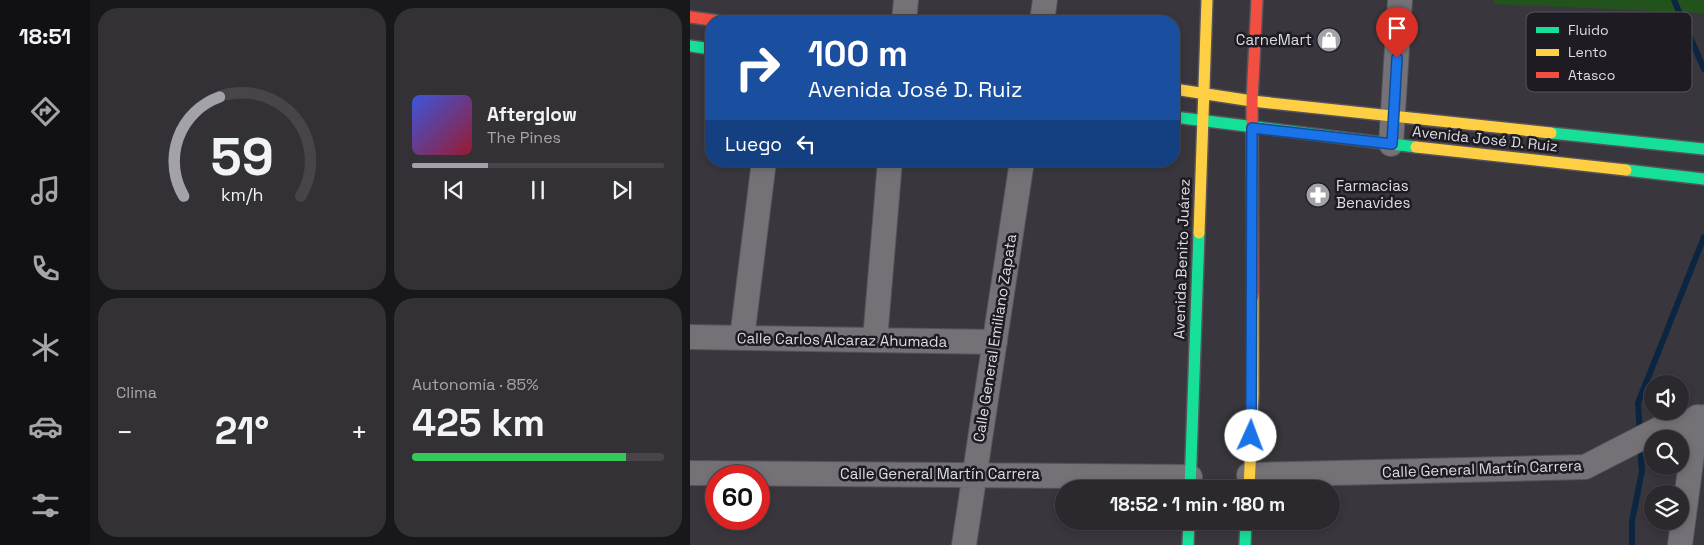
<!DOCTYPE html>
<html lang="es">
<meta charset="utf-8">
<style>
:root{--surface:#2b292e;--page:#333136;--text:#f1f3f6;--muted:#a6a6aa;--line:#47454a;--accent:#a4a2a9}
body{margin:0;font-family:"Space Grotesk",sans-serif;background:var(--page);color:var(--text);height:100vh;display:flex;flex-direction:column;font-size:19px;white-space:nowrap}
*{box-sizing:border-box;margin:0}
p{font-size:16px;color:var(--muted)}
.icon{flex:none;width:28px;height:28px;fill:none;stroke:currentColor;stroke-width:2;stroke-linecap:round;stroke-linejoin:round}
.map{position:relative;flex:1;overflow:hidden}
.details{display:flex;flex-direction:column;gap:8px;padding:8px;background:#181719;width:600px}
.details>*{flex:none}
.hud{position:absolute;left:15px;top:15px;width:475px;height:152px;border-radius:20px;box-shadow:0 2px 8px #0003,0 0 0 1px var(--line);background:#1a4fa0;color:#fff;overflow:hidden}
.tools{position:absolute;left:954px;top:375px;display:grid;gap:10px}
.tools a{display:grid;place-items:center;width:45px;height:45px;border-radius:50%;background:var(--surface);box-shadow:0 2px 8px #0003,0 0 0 1px var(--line);font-size:25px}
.speed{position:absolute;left:15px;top:465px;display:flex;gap:10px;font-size:25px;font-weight:700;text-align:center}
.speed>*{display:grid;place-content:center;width:65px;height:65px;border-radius:50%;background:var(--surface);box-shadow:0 2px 8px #0003,0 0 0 1px var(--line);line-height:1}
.speed .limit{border:8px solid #d22;background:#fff;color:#111}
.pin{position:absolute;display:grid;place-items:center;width:42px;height:42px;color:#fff;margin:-51px -21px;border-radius:50% 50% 50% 0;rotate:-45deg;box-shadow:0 0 5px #0007}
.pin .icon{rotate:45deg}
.me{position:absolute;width:55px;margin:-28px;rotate:2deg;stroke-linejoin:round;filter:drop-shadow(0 0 4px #0008)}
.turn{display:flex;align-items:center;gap:18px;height:105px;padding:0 20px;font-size:22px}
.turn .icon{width:65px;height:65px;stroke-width:2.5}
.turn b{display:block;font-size:35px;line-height:42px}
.then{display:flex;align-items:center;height:48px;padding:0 20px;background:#0003;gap:10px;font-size:19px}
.big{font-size:38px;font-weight:700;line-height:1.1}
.details .tile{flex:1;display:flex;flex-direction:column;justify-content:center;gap:8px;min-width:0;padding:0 18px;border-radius:20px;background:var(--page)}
.details .dial{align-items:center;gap:0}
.dial svg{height:130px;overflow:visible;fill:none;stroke:var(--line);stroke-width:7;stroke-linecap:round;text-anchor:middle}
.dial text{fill:var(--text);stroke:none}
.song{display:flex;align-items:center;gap:15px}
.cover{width:60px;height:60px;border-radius:8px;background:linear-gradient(135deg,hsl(230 70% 55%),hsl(350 70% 35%))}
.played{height:5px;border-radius:2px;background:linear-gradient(90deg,var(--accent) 30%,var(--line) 30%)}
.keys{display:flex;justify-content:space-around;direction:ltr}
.heat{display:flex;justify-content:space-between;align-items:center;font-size:28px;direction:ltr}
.charge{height:8px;border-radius:4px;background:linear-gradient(90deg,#34c759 85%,var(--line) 0)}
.details .tiles{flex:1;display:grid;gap:8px;grid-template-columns:repeat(2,1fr)}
.trip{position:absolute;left:365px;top:480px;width:285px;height:50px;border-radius:25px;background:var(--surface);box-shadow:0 2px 8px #0003,0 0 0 1px var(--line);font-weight:700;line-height:50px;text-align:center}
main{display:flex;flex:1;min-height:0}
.tabs{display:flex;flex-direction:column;width:90px;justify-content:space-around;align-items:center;background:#111012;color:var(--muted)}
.tabs .icon{width:35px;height:35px}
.tabs .current{color:var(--accent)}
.tabs b{font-size:22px;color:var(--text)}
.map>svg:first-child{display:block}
.green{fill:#23531d}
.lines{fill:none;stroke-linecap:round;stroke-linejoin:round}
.stream{stroke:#0c2642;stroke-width:6}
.street-casing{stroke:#565459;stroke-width:26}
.fast-casing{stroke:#565459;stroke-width:14}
.slow-casing{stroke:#565459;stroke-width:14}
.jam-casing{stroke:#565459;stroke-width:14}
.street{stroke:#747277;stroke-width:24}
.fast{stroke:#16e098;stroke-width:11}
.slow{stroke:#ffcf43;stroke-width:11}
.jam{stroke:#f24e42;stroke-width:11}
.route-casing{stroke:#114b97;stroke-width:12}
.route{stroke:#1a73e8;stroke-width:9}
.labels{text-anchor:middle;stroke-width:5;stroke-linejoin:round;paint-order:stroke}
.poi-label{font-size:15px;fill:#dddbe3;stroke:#1e1c22;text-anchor:end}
.street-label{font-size:15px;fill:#dddbe3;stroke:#1e1c22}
.key{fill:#1e1c22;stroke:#57555c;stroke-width:1}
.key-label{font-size:14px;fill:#dddbe3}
</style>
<main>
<nav class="tabs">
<b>18:51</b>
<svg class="icon current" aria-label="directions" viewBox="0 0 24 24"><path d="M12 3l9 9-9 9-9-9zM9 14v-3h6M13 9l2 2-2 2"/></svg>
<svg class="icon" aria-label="music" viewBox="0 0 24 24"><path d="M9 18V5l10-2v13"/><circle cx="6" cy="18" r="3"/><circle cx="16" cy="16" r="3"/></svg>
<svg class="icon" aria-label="phone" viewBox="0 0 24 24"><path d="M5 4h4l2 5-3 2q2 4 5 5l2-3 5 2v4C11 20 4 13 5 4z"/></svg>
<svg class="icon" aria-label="climate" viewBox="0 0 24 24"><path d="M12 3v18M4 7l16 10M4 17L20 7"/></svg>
<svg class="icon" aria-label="car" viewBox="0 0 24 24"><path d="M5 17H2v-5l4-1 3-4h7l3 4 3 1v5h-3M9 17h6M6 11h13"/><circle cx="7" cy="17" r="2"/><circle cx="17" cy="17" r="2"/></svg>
<svg class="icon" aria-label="filters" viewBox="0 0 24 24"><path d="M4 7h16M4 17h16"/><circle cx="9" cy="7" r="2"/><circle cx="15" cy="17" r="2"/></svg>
</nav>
<section class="details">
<div class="tiles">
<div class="tile dial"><svg viewBox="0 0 100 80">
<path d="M14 69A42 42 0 1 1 86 69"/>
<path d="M14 69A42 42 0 0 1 36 8" stroke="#a4a2a9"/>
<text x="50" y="56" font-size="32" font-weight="700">59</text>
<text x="50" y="72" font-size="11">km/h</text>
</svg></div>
<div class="tile">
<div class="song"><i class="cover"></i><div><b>Afterglow</b><p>The Pines</p></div></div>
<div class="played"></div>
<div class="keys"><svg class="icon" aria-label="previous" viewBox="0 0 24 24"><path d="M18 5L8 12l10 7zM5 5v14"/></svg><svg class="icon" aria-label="pause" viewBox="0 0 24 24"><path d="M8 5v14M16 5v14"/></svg><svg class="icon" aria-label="next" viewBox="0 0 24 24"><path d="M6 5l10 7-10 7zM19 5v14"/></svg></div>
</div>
<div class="tile"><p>Clima</p>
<div class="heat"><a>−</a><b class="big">21°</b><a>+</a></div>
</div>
<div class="tile"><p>Autonomía · 85%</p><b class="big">425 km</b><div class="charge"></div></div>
</div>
</section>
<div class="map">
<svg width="1014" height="545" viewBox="0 0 1014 545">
<rect width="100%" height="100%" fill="#39373d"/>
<path class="green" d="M804 0H1014V13L803 4Z"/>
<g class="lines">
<path class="stream" d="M984 0 1014 69
M950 433 948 403 1014 237
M942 545V521L952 471 950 445"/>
<defs>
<path id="street" d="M214 21 216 0
M352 21 355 0
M701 144 710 0
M0 337 305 342
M52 338 74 161
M185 340 200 161
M0 473 500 477
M559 475 895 467 969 429 1014 417
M274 545 332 161
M990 545 1007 417"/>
<path id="fast" d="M0 46 21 49
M484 117 726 147
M861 133 1014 149
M936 170 1014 179
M500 489 509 233
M498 545 499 521
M555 545 556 521"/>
<path id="slow" d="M484 89 562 101 861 133
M726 147 936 170
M509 233 517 0
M559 489 563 396V296"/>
<path id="jam" d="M0 17 29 21
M563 296 562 101 567 0"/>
</defs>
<use href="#street" class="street-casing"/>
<use href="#fast" class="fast-casing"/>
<use href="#slow" class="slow-casing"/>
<use href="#jam" class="jam-casing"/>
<use href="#street" class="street"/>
<use href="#fast" class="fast"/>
<use href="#slow" class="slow"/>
<use href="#jam" class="jam"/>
</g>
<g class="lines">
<defs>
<path id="route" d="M561 436 562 128 702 144 707 58"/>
</defs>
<use href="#route" class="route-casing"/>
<use href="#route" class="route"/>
</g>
<defs>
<symbol id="shop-disc" viewBox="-11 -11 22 22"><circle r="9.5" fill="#a4a2a9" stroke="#1e1c22"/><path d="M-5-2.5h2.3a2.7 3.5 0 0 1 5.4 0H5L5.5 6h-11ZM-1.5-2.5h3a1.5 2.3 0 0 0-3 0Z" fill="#fff"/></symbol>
<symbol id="pharmacy-disc" viewBox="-11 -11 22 22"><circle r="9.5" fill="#a4a2a9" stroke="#1e1c22"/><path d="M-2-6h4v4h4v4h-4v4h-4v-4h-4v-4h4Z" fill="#fff"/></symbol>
</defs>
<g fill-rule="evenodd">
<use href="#shop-disc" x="625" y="26" width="28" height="28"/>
<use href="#pharmacy-disc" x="614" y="181" width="28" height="28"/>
</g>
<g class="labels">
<g class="poi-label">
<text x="622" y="45">CarneMart</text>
<text x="646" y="191" text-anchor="start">Farmacias<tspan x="646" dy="17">Benavides</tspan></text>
</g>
<g class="street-label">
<text transform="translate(795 139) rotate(6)" y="5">Avenida José D. Ruiz</text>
<text transform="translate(492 259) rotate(-88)" y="5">Avenida Benito Juárez</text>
<text transform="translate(305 338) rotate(-81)" y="5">Calle General Emiliano Zapata</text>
<text transform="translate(152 340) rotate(1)" y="5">Calle Carlos Alcaraz Ahumada</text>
<text transform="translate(792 469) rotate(-2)" y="5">Calle General Martín Carrera</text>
<text x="250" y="479">Calle General Martín Carrera</text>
</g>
</g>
<rect x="836" y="12" width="166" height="80" rx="8" class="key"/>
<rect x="846" y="27" width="23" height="6" fill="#16e098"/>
<rect x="846" y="49" width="23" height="7" fill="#ffcf43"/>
<rect x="846" y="72" width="23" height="6" fill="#f24e42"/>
<g class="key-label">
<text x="878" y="35">Fluido</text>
<text x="878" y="57">Lento</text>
<text x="878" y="80">Atasco</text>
</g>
</svg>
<div class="tools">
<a><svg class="icon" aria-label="sound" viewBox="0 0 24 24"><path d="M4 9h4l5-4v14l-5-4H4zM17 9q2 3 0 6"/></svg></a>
<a><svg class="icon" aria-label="search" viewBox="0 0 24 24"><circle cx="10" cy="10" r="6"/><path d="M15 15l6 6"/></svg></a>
<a><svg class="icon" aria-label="layers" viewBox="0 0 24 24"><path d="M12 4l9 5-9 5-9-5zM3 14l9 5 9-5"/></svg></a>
</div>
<div class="speed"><div class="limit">60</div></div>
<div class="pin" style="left:707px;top:58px;background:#d93025"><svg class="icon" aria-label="arrive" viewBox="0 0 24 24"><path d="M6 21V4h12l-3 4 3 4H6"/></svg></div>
<svg class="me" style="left:561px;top:436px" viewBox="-20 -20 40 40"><circle r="19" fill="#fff"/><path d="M0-13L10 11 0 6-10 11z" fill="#1a73e8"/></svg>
<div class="trip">18:52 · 1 min · 180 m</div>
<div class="hud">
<div class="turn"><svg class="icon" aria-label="right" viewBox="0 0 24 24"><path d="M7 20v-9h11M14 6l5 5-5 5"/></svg><div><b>100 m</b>Avenida José D. Ruiz</div></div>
<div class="then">Luego<svg class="icon" aria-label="left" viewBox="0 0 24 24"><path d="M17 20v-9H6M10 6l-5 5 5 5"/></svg></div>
</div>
</div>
</main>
